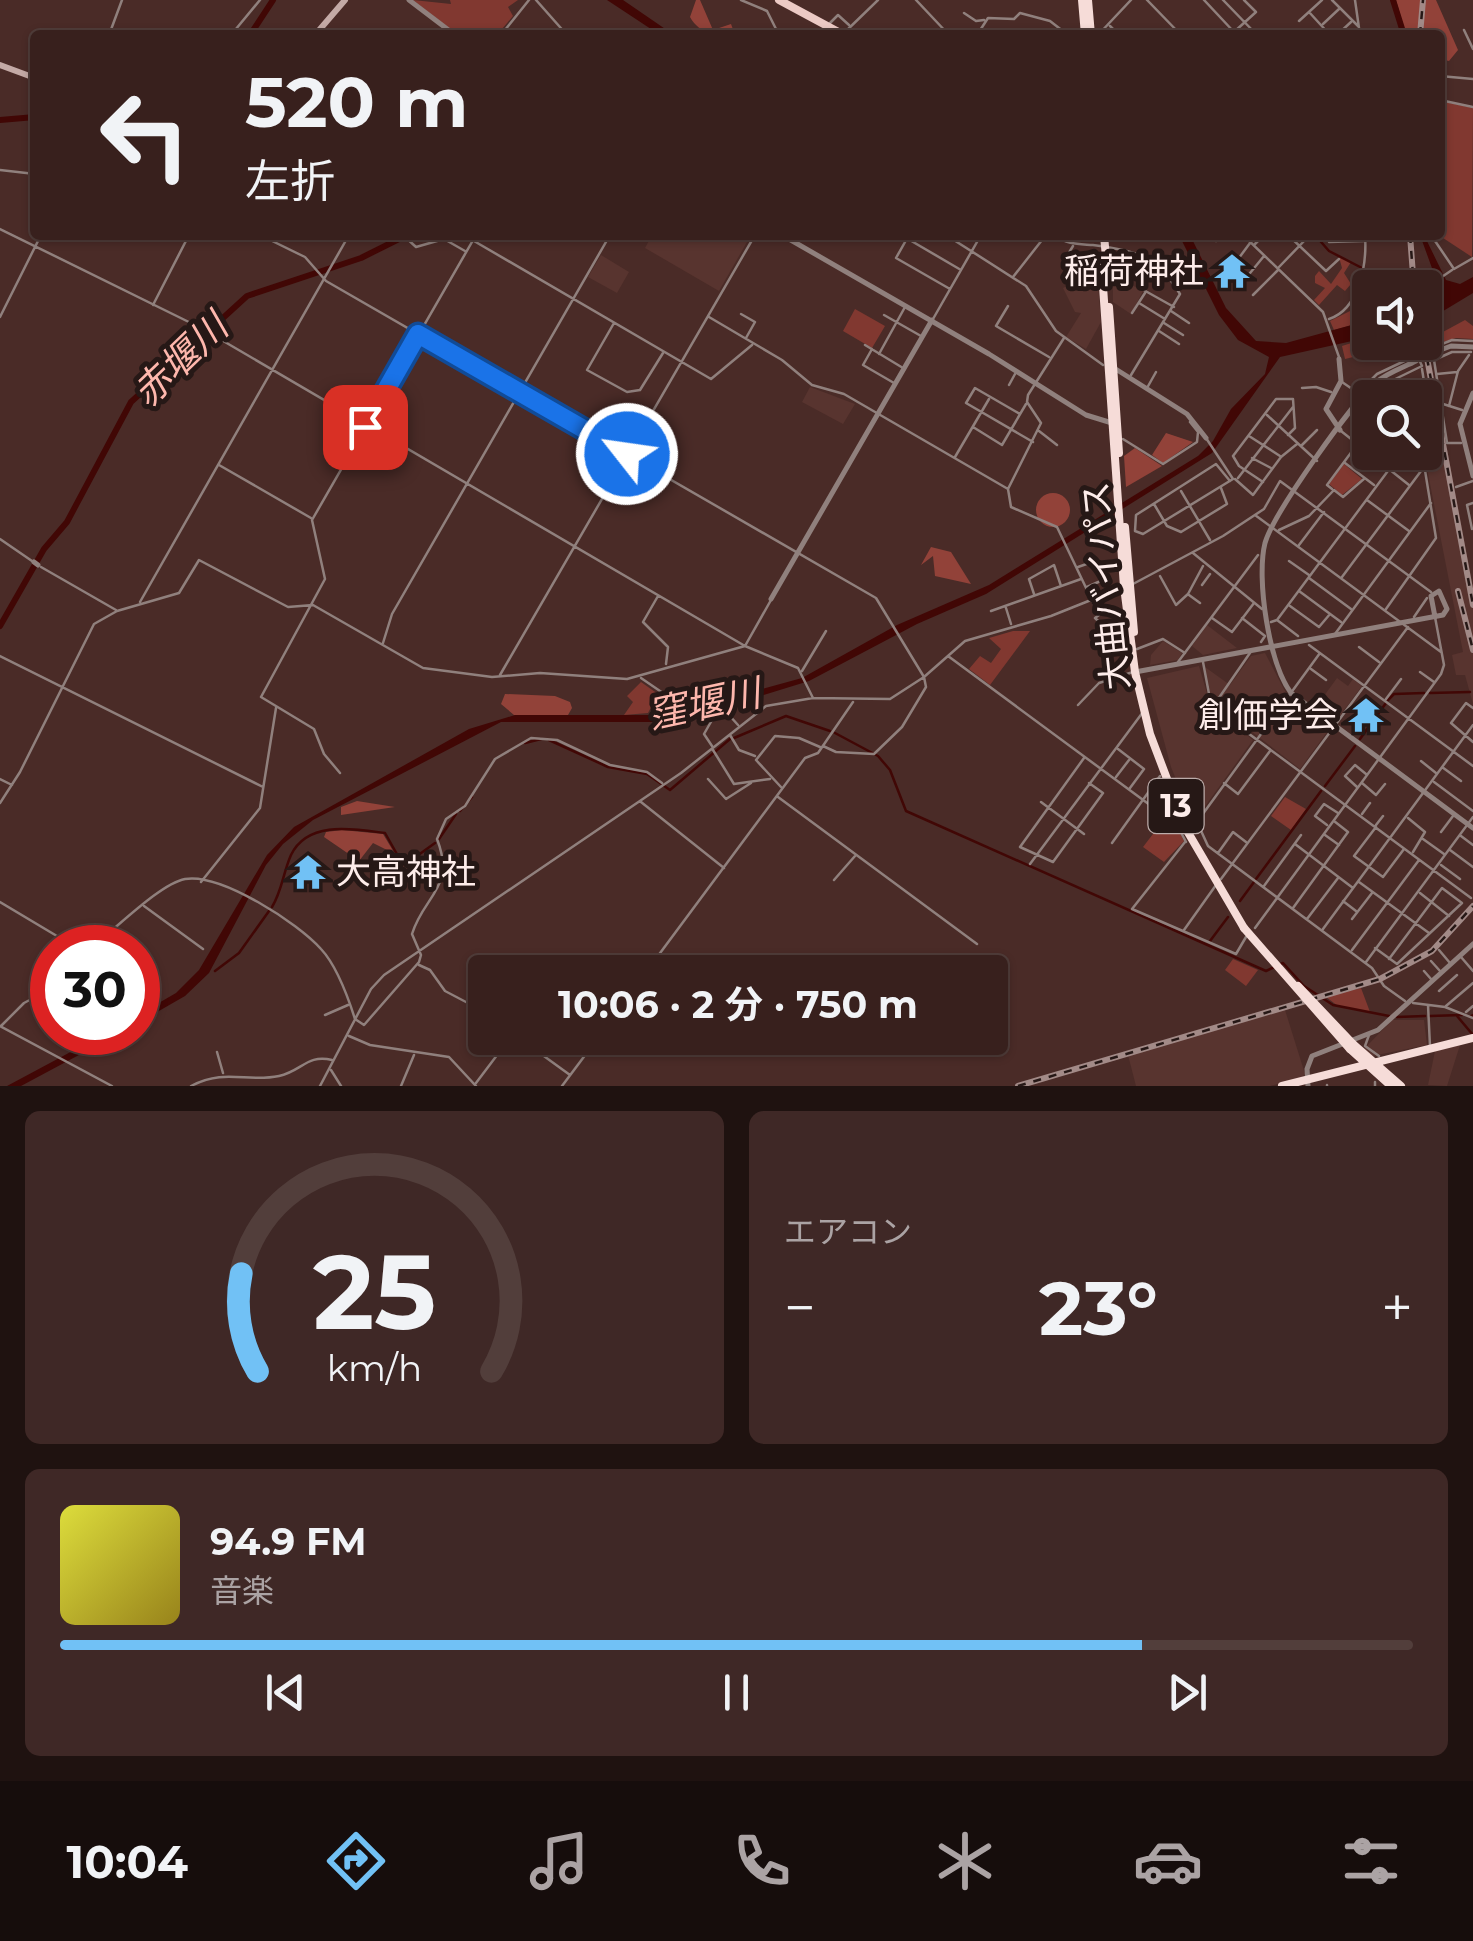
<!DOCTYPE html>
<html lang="ja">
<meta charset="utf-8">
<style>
:root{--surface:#38201d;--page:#3f2826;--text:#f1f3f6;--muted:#aba3a4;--line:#523e3b;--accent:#71c1f5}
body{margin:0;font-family:Montserrat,"Noto Sans JP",sans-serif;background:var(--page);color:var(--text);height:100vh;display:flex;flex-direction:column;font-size:38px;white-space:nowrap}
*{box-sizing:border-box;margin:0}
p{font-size:32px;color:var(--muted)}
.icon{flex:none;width:55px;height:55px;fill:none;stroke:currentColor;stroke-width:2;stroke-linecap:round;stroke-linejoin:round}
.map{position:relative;height:1086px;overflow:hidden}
.panel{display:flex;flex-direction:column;gap:25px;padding:25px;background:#1f1210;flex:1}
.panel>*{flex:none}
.top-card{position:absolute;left:30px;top:30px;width:1415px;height:210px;border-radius:10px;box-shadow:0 2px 8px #0004,0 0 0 2px var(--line);background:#38201d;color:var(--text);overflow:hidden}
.buttons{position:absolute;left:1352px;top:270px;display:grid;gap:20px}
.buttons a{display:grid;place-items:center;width:90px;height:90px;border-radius:10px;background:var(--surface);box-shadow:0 2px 8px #0004,0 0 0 2px var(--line);font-size:50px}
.speed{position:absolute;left:30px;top:925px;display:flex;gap:20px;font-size:50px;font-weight:700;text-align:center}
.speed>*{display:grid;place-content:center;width:130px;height:130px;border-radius:50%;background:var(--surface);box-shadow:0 2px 8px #0004,0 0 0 2px var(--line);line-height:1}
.speed .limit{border:15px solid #d22;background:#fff;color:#111}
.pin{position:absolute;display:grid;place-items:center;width:85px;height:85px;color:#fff;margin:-42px;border-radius:20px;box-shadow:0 5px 15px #0006}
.me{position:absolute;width:110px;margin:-55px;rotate:300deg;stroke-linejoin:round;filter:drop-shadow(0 0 8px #0008)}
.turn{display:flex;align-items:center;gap:35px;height:210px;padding:0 50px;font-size:45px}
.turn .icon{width:130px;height:130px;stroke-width:2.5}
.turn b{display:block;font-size:70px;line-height:85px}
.big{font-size:75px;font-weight:700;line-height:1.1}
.panel .tile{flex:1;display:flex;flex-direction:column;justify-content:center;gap:15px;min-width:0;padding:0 35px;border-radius:15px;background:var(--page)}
.panel .dial{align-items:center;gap:0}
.dial svg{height:260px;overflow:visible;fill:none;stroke:var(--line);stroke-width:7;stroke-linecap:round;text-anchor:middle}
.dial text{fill:var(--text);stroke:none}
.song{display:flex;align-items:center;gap:30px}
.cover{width:120px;height:120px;border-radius:15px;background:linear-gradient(135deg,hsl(60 70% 55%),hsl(50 70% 35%))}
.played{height:10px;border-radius:5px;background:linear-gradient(90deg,var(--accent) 80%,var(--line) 80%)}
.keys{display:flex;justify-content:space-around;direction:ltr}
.heat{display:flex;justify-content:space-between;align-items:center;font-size:55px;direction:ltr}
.panel .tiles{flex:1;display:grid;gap:25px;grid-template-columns:1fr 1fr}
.tile:last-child{grid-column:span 2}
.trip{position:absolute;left:468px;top:955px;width:540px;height:100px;border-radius:10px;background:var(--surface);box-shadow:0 2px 8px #0004,0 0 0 2px var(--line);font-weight:700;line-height:100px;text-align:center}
.menu{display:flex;height:160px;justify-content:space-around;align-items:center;background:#160d0c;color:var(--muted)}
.menu .icon{width:70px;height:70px}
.menu .active{color:var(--accent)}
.menu b{font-size:45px;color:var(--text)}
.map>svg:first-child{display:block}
.built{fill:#58342f}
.green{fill:#813830}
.forest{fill:#924239}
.water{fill:#410705}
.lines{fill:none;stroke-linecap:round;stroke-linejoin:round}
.stream{stroke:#410705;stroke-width:2.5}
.river{stroke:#410705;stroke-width:6}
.tertiary-tunnel{stroke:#654844;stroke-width:5;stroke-dasharray:5 2.5;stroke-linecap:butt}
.minor{stroke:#90807d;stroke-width:2.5}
.tertiary{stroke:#90807d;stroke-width:5}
.secondary{stroke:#c4aaa6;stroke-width:6}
.primary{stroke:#eccac5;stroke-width:8}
.trunk{stroke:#f6dcd8;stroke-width:8}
.rail-casing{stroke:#a28a87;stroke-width:6}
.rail{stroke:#261816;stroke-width:2.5;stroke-dasharray:8;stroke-linecap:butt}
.trunk-bridge{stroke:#f6dcd8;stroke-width:8}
.route-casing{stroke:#114b97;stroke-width:25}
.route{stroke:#1a73e8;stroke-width:18}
.labels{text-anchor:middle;stroke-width:10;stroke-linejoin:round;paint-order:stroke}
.shield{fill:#261816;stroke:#bcacaa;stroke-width:2.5}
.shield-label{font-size:32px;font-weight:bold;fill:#fdecea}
.poi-label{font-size:35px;fill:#fdecea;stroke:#261816;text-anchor:end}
.street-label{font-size:35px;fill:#fdecea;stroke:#261816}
.water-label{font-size:38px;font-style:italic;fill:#feb7ad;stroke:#261816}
</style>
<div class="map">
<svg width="1473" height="1086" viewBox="0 0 1473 1086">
<rect width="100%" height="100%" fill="#4a2b27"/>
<path class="built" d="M652 235H751L719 291 645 248Z
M601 255 629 272 617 293 588 277Z
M1097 271 1101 322 1086 349 1066 337 1081 313 1075 312 1063 288Z
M1113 275 1143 291 1131 314 1113 302Z
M810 387 855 404 843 424 802 402Z
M1436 390 1473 587V704L1465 675H1456L1452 655 1463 652 1424 453 1425 431 1434 429 1428 391Z
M1207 625 1237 648 1203 655 1192 646Z
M1163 641 1182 653 1178 660 1150 665 1151 655Z
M1265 653 1287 695 1330 728 1300 769 1212 701 1205 667 1230 685 1251 656Z
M1199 666 1211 707 1253 740 1198 816 1188 809 1171 767 1147 678Z
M1337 678 1348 686 1353 679 1362 686 1336 721 1316 707Z
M1285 1010 1305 1074 1301 1078 1270 1086H1136L1128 1055Z
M1392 1020H1424L1427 1045 1372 1056 1364 1049Z
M1460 1045 1447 1086 1428 1085 1435 1051Z"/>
<path class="green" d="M413 0 451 4 450 0H518L508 7 513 16 497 35H458Z
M1440 101 1473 108 1472 257 1440 236 1446 140 1440 139Z
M1339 257 1351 262 1344 273 1351 284 1345 291 1337 285 1319 305 1314 300 1325 288 1315 283V276L1319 271 1331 284 1342 268Z
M1370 301V320L1334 330 1330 321Z
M855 309 885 326 872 348 843 331Z
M1465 320 1473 326V339L1456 338 1430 346V339Z
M1370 337V342L1411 343 1345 359 1342 346Z
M1344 464 1362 479 1342 495 1329 484Z
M1013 631H1030L990 685 969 669 980 656 991 663 1001 649 989 638Z
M641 682 658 694 648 713 624 715 633 702 627 696Z
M1285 797 1306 809 1291 830 1271 816Z
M1166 817 1176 825 1184 841 1164 862 1143 847Z
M1233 959 1258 970 1246 986 1225 970Z
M1361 988 1370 1012 1338 1006 1326 997Z"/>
<path class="forest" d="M696 0H700L713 30 731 24 735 35C717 35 700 35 690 17Z
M1396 0H1421L1418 35H1406Z
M1424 0H1436L1458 50 1449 61 1440 59V35H1422Z
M1166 433 1193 442 1163 463 1152 455Z
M1135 448 1162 466 1126 487 1124 456Z
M1036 510a17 17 0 1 1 34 0a17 17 0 1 1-34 0Z
M931 547 951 552 971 584 935 576 933 556 921 565Z
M505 694 555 696 570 702 572 708 568 715H514L501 704Z
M357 801 395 807 341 815V807Z
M342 830 383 834 395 854 373 843 359 861 324 837 326 832Z"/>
<path class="water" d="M607 0H623L674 35H660Z
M1179 235H1190L1226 308 1256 341 1286 343 1370 320V337L1280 357 1212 453 986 594 917 624 809 681 676 722H501L313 820 283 844 266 865 209 973 185 996 138 1023V1015L176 993 199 970 267 855 294 827 469 729 515 715H666L802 678 897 625 989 585 1198 456 1213 441 1231 409 1265 374 1269 357 1238 340 1219 315Z
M1420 235H1424L1446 280 1460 284 1473 277V293L1425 322V304L1441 293Z
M106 1033H120L21 1086H7Z"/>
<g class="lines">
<path class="stream" d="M1315 235 1329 251 1362 268
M1366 273 1370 288
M1370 289V301
M1430 693 1470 692
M1388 700 1394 694 1424 693
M835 733 878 756 890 770 906 811 1266 971 1283 963 1304 986 1333 1005 1389 1016
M734 738 786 716 830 731
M1360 739 1386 703
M549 740 608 767 647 774 670 790 730 739
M525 743 541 739
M1325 786 1355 746
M460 811 472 797
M439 839 456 814
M1256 879 1321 791
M1240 901 1254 882
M272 907C282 891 283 873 291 855 308 820 354 829 385 833L398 856 410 861 435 843
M1210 941 1228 917
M215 971 239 953 269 911
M1430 1016 1462 1015
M1457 1016 1473 1035
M1471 1016 1473 1015
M1397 1017 1425 1016"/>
<path class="river" d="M1393 0 1404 35
M250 35 273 0
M0 120 35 117
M0 626 44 549 67 522 131 402 247 296 361 258 407 235"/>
<path class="tertiary-tunnel" d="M1416 361 1435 352"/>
<path class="minor" d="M536 0 567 35
M741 0 767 11 779 35
M916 0 949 35
M1147 0 1181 35
M1204 0 1234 32 1256 12 1244 0
M1223 0 1257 35
M1332 0 1358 26
M1355 0 1360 35
M1309 12 1330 35
M964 13 976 21 984 20
M1299 21 1322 0
M830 23 838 15 849 25
M1323 24 1339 9
M1110 26 1119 35
M1464 30 1473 49
M844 33 878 0
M109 35 122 0
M231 35 260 0
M501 35 529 0
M977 35 988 18 1014 19 1020 13 1050 21 1068 35
M1098 35 1131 0
M1210 35 1213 31
M1337 35 1351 22
M1440 76 1473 79
M1440 100 1473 107
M0 170 35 174
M0 229 201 328 745 646 798 668 813 698
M260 235 305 257 326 281 876 598 924 677 926 687 902 727 874 754 836 752 823 746
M403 235 416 247 444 239 465 251
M909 235 896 258 950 289
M946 235 1026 286 1056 331 1103 365
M1055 235C1067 245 1078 244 1093 245 1136 251 1156 255 1180 294L1131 375
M1243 235 1323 312 1339 357
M1288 235 1326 271 1339 259
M1330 235 1329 242 1364 241
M1431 235 1454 269 1473 258
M908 239 961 270
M474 241 711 379 752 345
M1216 241 1221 235
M1255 244 1264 235
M1073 246 1067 256 1087 286
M1092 258V267L1100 270
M1154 264 1140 288 1174 307
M1121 265 1130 270 1139 255
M1233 266 1250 243
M1279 267 1307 238
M1013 277 1046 235
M1246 278 1264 256
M1433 283 1452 270
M1253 295 1278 270
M1139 303 1165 319
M153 305 189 235
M1008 306 996 326 1049 357
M1171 311 1189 323
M1132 313 1145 293
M741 314 755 322 746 338
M884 315 921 336
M0 317 41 235
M709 317 782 360 812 385 844 394 1008 489
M933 319 981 235
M1329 319C1360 309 1367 263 1365 235
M614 323 587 370 627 392 640 390 663 353
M1164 323 1183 335
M1159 331 1179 344
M1064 338 1028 395 1027 402 1041 423 1008 489 1011 507 1057 527 1099 615 1095 618 1129 650
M865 345 903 368
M872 349 863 365 894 383
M1471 352H1452L1434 360 1432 348 1452 340 1473 341
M879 354 905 307
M1434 360 1447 443H1461
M1422 369 1429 413 1425 414
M1437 374 1457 372
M1342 382 1358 393 1377 374 1417 355 1422 366 1383 385 1370 400
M1009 385 1015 374
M1147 388 1156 372
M1302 388 1316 387 1331 392
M1410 398 1426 390
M1440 403 1462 410
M1449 406 1458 371 1469 355
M1020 414 975 388 966 403 1033 442
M1267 415 1317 461
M973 427 1002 445 1026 404
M1039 431 1057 445
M1341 431 1409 485
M1249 436 1280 456
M1206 438 1233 479 1143 534 1135 531 1136 515 1216 464 1230 481
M1123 439 1163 464 1197 442 1198 432 1190 422
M1301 446 1317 430
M955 457 989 399
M1252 458 1271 468
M1345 463 1374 485
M219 465 311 518
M1238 478 1293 407
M1235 479 1253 495 1281 457 1297 444
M1263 482 1239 466 1233 456 1276 399H1293L1295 428 1288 435
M1456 487 1473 481
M1332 489 1327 485 1370 427
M1181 491 1210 540
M1367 500 1409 531
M1154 504 1167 526 1181 532 1227 504 1221 488
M1255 515 1441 652
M1472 529 1467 505 1473 503
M1279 530 1309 516 1334 490 1343 497 1365 478
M0 539 32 561
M1299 545 1324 512
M1193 553 1262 609
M1289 561 1309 575
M41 567 116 610
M1078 567 1098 560 1105 579 1087 587
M1160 576 1176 605 1188 594 1203 566
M1342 577 1424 467
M1309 578 1351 609
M1133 584 1223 536 1264 509 1280 481 1431 592
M1202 585 1210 574
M1299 591 1341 622
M1034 594 1029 579 1054 565 1061 586
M1189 595 1200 603
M658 596 643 622 668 647 666 664
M140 602 349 235
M1290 606 1319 627 1330 614
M1006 608 1011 624
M1386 609 1436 538 1422 452
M991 611 1081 579
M1414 617 1427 598
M1212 618 1232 632 1254 603
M1242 618 1265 636 1261 642
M1277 620 1402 452
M1271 622 1277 620 1298 636
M1335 634 1431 503
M383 643 392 614 610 235
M1309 645 1473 766
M1359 647 1379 662
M1137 649 1163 639 1185 653
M1320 653 1197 822 1208 846 1372 968 1384 986 1405 1001
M0 656 263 787
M948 656 1177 825 1186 842
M1178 662 1258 555
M1203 662 1210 699 1218 711 1471 898
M1311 669 1326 680
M802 671 826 631
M1420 672 1434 682
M500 675 755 235
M641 678 676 702
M1386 699 1401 679
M1078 705 1099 683 1133 672
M1214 705 1252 650
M1473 708 1466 703 1451 723 1473 742
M730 735 739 750 755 756
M712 746 704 734 712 720 729 715 738 725
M1118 749 1144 769 1130 788
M713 750 734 784 770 779
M1084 758 1020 847 1053 862 1103 793 1089 783
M1421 761 1436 773
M1442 767 1461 781
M340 773 324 754 314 729 261 697 325 579 312 520 476 235
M1116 777 1129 760
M0 779 12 785
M708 779 726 799 751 783
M1434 782 1473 811
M1224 783 1238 794 1270 751
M1362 783 1376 795 1385 784
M781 787 756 760 775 736 799 738 820 747
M1357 787 1345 776 1355 765 1366 774
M778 797 977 944
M641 802 724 868
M1041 802 1084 834
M0 803 20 772 94 624 117 611 179 593 199 560 288 607 313 605 423 668 492 677 540 673 627 679 745 646 771 600
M1362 814 1370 803
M1408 818 1425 832 1413 852
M1327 825 1315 816 1324 804 1338 813
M1376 825 1383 816
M1376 827 1354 856 1383 877 1404 849
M1441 832 1453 816
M1325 835 1339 845
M1461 836 1473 845
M1423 839 1444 854
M1185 842 1132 909 1236 954 1246 937
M1112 843 1160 776
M1295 844 1353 888
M1450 850 1473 867
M1218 853 1233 832 1246 842
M1030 864 1143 712
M1441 865 1460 879
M1221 879 1408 627
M834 880 855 856
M201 882 260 808 276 708
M1359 882 1429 933
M1264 886 1301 835
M1420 893 1449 916
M1343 901 1356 911
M0 902 77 948
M144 906 203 949
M1293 908 1348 832 1334 821
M1307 919 1338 878
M1352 919 1372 893
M1255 928 1441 674 1444 665 1435 617
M1323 929 1473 725
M1184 930 1216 885
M90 948C113 932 159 884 185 879 221 873 298 923 321 949 336 965 348 997 355 1019L364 1025 419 962 421 955 412 934C424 895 456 888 437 839L446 819 465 806 495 759 531 738 557 740 610 765 647 772 662 783
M1375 948 1397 964 1462 903 1442 888 1389 959
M1352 950 1419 860
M1439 950 1450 963
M1461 957 1473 971
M1431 961 1440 971
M1366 962 1473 817
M419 965 430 970 445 991 485 1012
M1424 971 1431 979
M646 972 805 758 818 753 853 702
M1439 991 1457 975
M1413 1003 1445 1007 1473 1018
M1428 1005 1430 1046
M1446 1006 1473 983
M1466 1012 1473 1006
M325 1015 348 1005
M0 1026 112 1086
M1 1026 24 1003 52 988
M1369 1035 1365 1046 1379 1056
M349 1036 370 1045 449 1057 476 1086
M519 1038 570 1075
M217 1052 223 1073
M331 1070 341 1086
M476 1083 510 1038
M191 1086C226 1068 246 1083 279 1076 302 1071 307 1054 332 1060
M320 1086 371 989 384 975 681 773 766 706 813 698 890 699 924 677 965 641 1051 616 1121 588
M401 1086 414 1055
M562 1086 598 1038
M1327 1086V1085
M1375 1086V1082"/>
<path class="tertiary" d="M409 0 455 35
M782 235 989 354 1086 415 1112 423
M1435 352 1451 346 1473 347
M1339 359 1341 381 1326 409 1340 430
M1416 361C1402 368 1387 373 1375 383 1352 403 1273 514 1265 543 1256 579 1269 663 1291 693L1473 828
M1114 368 1187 414 1206 438
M1473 393 1460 424 1473 476
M34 562 38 565
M771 599 932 320
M1135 672 1443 615 1447 609 1439 591 1431 596 1435 617
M1308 1086 1307 1069 1312 1056 1378 1030 1473 944"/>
<path class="secondary" d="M315 35 345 0
M0 65 35 78"/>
<path class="primary" d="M779 0 844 35"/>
<path class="trunk" d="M1082 0 1085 35
M1088 0 1091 35
M1101 258 1124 587 1135 672 1150 734 1186 829 1244 928
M1109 307 1119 453
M1125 527 1134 632
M1353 1044 1401 1086
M1350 1049 1391 1086
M1282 1086 1473 1038"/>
<defs>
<path id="rail" d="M1420 35 1423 0
M1410 235 1414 288
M1424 342 1473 605
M1458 591 1473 650
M1018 1086 1380 979 1432 951 1473 906"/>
</defs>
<use href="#rail" class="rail-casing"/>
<use href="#rail" class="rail"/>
<path class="trunk-bridge" d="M1104 235 1106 258
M1244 928 1350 1049
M1298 986 1353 1044"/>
</g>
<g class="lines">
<defs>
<path id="route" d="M365 427 418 334 627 454"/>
</defs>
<use href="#route" class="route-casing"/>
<use href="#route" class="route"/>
</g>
<defs>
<symbol id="temple-bare" viewBox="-9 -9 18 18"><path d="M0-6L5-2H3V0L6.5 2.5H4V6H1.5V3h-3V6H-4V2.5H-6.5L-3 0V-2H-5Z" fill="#71c1f5" stroke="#261816" stroke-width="2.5" paint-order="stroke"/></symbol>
</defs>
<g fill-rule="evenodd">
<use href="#temple-bare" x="1207" y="246" width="50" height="50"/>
<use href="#temple-bare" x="1341" y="690" width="50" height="50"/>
<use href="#temple-bare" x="283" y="847" width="50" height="50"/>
</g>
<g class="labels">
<rect class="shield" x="1148.5" y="779" width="55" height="54" rx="8"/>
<g class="shield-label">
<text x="1176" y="817">13</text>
</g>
<g class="poi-label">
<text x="1204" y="283">稲荷神社</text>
<text x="1338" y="727">創価学会</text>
<text x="336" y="884" text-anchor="start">大高神社</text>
</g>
<g class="street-label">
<text transform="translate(1106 586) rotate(-96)" y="12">大曲バイパス</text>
</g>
<g class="water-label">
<text transform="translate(180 360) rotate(-44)" y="13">赤堰川</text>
<text transform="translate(704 704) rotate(-12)" y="13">窪堰川</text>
</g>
</g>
</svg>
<div class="buttons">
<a><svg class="icon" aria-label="sound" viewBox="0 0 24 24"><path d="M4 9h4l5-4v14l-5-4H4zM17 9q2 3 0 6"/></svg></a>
<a><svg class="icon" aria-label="search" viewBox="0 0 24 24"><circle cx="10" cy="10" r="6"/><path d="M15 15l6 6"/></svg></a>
</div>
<div class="speed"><div class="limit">30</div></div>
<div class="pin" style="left:365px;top:427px;background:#d93025"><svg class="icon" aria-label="arrive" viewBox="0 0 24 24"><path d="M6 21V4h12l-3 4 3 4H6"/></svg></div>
<svg class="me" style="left:627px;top:454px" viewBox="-20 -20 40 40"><circle r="17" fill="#1a73e8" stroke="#fff" stroke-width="3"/><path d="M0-11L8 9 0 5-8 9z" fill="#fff"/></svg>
<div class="trip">10:06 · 2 分 · 750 m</div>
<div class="top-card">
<div class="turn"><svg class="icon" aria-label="left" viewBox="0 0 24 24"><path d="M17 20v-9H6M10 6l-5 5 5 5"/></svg><div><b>520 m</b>左折</div></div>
</div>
</div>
<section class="panel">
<div class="tiles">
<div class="tile dial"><svg viewBox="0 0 100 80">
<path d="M14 69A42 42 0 1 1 86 69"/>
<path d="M14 69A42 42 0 0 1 9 39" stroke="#71c1f5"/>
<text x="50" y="56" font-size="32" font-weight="700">25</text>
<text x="50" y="72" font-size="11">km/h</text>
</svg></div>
<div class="tile"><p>エアコン</p>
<div class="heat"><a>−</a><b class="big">23°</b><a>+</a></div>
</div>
<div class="tile">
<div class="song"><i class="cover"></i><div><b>94.9 FM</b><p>音楽</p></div></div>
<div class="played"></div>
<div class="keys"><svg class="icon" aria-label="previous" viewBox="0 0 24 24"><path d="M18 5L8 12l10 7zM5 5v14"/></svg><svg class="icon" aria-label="pause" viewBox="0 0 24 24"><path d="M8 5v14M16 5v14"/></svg><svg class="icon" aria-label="next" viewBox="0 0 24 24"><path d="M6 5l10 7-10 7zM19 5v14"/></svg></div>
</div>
</div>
</section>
<nav class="menu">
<b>10:04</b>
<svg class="icon active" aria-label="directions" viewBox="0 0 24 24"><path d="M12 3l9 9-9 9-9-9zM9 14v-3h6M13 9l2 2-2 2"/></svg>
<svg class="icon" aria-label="music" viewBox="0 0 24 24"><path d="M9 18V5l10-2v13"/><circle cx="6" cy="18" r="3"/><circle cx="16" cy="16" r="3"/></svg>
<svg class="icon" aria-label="phone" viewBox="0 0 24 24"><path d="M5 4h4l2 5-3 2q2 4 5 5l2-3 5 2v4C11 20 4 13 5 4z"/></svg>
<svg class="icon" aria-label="climate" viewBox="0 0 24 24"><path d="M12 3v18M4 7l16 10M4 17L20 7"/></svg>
<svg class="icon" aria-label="car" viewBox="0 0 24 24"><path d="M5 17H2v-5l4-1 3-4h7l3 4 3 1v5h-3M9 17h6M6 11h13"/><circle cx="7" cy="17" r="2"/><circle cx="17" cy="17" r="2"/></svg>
<svg class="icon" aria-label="filters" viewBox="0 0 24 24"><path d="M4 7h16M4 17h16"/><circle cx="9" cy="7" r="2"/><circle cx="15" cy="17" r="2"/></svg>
</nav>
